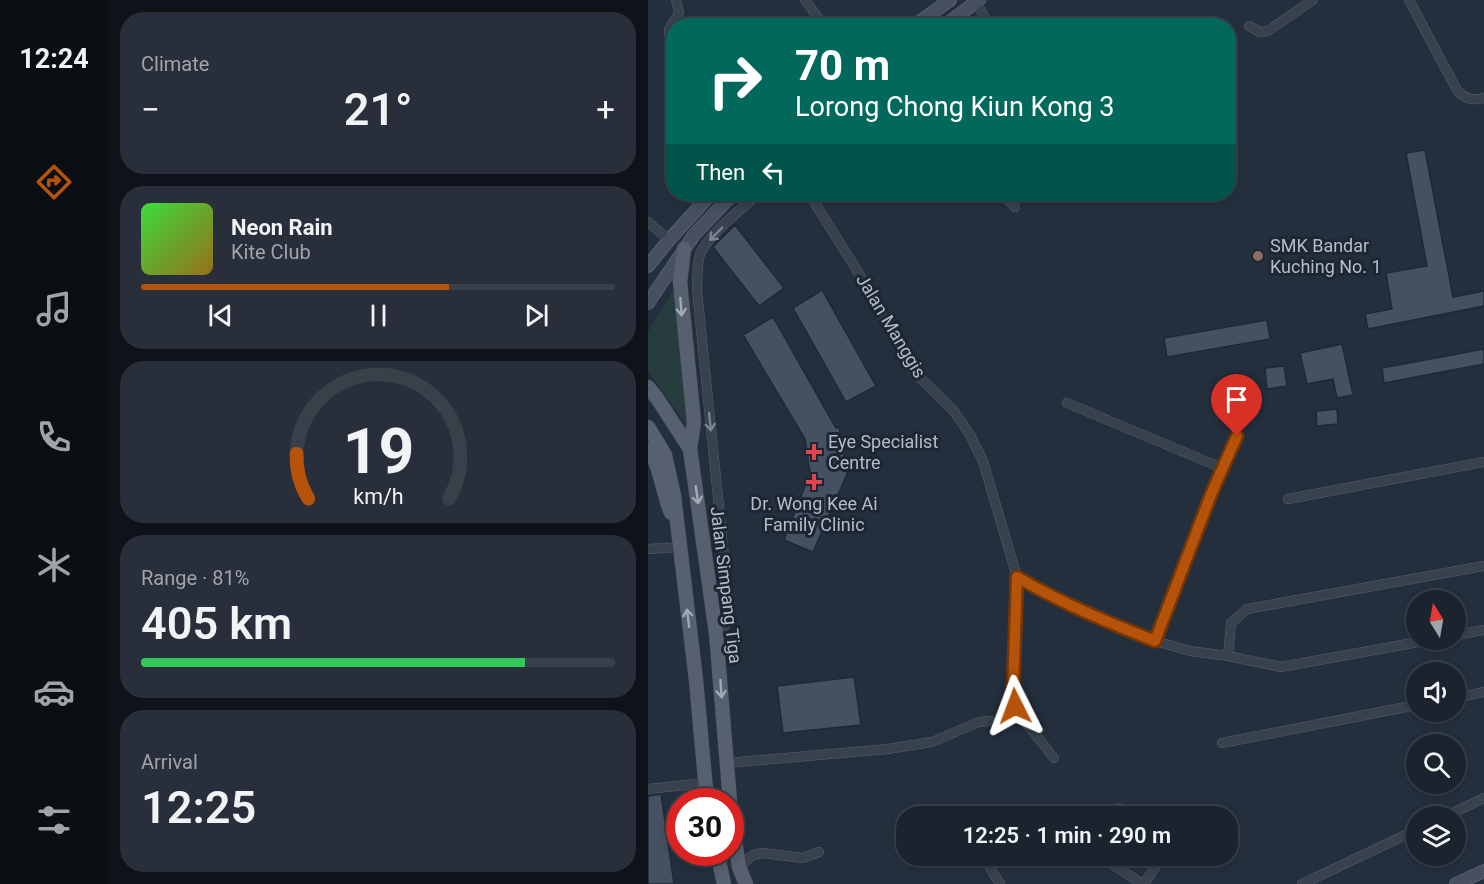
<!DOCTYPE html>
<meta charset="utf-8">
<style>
:root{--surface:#1b232e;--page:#282f3a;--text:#f1f3f6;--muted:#a0a4aa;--line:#39404a;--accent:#b45309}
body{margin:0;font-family:Roboto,sans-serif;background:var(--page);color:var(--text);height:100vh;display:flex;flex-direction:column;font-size:22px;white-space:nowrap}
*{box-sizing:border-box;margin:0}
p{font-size:20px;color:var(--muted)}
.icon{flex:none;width:33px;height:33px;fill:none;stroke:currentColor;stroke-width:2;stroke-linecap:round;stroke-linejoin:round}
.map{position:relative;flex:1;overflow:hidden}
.side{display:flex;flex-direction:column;gap:12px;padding:12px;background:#0f1319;width:540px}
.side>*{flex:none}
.hud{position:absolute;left:18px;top:18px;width:570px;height:183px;border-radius:24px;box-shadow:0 3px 9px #0003,0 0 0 2px var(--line);background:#00695c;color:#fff;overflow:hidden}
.needle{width:39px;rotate:349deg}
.buttons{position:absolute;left:758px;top:590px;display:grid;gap:12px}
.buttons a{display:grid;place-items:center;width:60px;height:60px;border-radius:50%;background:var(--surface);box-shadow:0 3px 9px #0003,0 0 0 2px var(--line);font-size:30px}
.speed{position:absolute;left:18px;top:788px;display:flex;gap:12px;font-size:30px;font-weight:700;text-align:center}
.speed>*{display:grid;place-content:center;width:78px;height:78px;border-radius:50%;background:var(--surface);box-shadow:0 3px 9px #0003,0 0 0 2px var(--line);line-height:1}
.speed .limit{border:9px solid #d22;background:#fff;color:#111}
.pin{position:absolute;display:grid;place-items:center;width:51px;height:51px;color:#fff;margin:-62px -26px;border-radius:50% 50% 50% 0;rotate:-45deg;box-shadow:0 0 6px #0007}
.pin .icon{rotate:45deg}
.me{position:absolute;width:66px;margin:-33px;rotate:357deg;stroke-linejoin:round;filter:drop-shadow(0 0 4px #0008)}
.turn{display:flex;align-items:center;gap:21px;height:126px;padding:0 30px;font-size:27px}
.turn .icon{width:78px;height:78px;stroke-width:2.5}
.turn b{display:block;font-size:42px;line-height:51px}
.then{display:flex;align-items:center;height:57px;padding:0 30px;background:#0003;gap:12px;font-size:22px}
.big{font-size:45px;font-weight:600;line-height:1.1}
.side .card{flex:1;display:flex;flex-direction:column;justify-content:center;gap:9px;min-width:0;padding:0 21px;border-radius:24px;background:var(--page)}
.side .dial{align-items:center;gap:0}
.dial svg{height:156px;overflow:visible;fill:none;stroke:var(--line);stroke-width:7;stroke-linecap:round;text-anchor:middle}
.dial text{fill:var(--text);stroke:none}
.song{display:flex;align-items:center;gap:18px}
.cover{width:72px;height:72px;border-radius:9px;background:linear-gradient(135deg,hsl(120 70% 55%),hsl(40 70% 35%))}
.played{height:6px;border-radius:3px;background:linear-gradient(90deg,var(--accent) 65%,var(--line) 65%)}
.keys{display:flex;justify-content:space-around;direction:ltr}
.heat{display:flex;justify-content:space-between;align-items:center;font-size:33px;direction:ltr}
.charge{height:9px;border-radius:4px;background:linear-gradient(90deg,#34c759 81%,var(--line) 0)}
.trip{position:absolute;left:248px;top:806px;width:342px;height:60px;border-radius:24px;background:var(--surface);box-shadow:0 3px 9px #0003,0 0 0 2px var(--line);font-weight:600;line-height:60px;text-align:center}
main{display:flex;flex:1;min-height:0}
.tab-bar{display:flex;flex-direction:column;width:108px;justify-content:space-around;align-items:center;background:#0b0e12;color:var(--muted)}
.tab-bar .icon{width:42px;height:42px}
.tab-bar .selected{color:var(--accent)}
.tab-bar b{font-size:27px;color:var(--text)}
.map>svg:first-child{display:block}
.green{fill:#263c3f}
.building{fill:#455162;stroke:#1f2835;stroke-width:1.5}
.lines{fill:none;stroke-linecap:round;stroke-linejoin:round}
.street-casing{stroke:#565f6c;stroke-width:10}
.secondary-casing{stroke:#565f6c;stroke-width:14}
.primary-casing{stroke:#414a57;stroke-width:15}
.street{stroke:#38414e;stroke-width:9}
.secondary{stroke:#465061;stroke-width:12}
.primary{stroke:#56606e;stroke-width:14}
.oneway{stroke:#7c8592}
.oneway2{stroke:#a1aab7}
.route-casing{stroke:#753606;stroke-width:15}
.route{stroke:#b45309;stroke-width:10}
.education-dot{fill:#8d6e63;stroke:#1d2633;stroke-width:2}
.health-dot{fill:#e0444e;stroke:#1d2633;stroke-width:2}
.labels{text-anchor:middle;stroke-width:6;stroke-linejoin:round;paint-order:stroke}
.poi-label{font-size:18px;fill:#b4bcc9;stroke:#1d2633;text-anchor:start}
.street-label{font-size:18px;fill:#b4bcc9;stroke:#1d2633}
</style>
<main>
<nav class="tab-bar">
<b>12:24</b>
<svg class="icon selected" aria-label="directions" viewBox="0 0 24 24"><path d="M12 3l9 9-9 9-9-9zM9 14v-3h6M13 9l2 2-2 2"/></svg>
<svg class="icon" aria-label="music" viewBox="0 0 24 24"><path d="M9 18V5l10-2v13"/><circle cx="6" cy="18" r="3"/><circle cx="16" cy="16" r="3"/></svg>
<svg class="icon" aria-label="phone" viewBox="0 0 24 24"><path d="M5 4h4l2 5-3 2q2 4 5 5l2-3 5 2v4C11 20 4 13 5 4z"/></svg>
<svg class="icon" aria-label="climate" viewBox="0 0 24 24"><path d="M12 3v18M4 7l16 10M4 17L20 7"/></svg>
<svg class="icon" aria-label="car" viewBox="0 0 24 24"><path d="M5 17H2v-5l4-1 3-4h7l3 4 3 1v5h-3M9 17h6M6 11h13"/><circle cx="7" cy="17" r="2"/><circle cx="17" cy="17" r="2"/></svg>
<svg class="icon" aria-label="filters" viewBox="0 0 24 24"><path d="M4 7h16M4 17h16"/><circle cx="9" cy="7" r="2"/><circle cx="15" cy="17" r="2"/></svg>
</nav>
<section class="side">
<div class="card"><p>Climate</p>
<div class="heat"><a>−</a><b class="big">21°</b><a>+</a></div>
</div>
<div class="card">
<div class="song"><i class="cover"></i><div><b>Neon Rain</b><p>Kite Club</p></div></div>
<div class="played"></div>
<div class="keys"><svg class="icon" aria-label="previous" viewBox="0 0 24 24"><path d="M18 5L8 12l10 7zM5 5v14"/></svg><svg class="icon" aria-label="pause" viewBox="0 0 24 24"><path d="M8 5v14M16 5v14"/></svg><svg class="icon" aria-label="next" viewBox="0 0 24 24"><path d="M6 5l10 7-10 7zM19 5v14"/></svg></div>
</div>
<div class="card dial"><svg viewBox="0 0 100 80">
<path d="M14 69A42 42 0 1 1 86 69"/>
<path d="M14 69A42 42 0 0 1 8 46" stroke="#b45309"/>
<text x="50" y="56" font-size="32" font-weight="700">19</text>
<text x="50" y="72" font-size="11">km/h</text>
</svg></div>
<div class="card"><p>Range · 81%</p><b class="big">405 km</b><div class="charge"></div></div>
<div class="card"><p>Arrival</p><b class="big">12:25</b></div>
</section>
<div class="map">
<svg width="836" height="884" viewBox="0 0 836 884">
<rect width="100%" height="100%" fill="#242f3e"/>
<path class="green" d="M27 287 40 427 0 371V332Z"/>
<path class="building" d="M777 150 805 297 836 291V306L720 329 717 314 744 309 738 273 779 266 758 153Z
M87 225 136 288 111 306 65 247Z
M174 290 228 386 198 402 145 308Z
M125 317 188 428 191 427 199 474 165 552 136 540 162 473 157 439 95 335Z
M619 320 622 339 519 357 516 338Z
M694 344 705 395 689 398 685 379 659 384 652 353Z
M836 349V364L736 383 734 368Z
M636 366 639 386 619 389 617 368Z
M689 409 690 424 669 426 668 411Z
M206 677 213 725 135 733 129 686Z
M13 794 26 884H0V796Z"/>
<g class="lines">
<defs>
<path id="street" d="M157 0 176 26
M761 0 810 92C819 99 825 101 836 98
M328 2 341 26
M601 26 612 32 620 31 665 0
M26 46C16 26 22 30 31 13L28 0
M161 194 207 267 265 371 305 410 321 433 335 461 369 577 365 690 367 706 374 718 406 758
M355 194 367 207
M0 222 21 240
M419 403 574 468
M640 499 836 462
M0 549 32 547
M369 577 397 594 450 619 507 641 542 651 580 656 633 667 787 639
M68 633 76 627 82 616 49 290C50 278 48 263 53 252 63 232 94 209 110 194
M807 635 836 630
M507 641 570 477 589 436
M580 656 583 623 599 609 836 566
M807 698 836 692
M574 743 768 705
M79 763 240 749 284 742 331 722 343 721
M0 789 57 783
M466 816 471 808
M798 816 836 798
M334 855 352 884
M451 855 494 884
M91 867 105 855 114 853 155 858 171 852
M496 884 515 855
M654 884 768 830"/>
<path id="secondary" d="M266 26 302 0
M296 26 331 0
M0 266 21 240 63 194
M0 303 46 235 85 194
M808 884 836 871"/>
<path id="primary" d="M36 249 32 282 46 422 42 449
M0 387 9 398 42 449 68 633 82 801
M0 427 17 455 26 496 48 680 59 801
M0 450C12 463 15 495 23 513
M82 808 91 867 98 884
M69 852 76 884"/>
</defs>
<use href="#street" class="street-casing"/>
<use href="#secondary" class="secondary-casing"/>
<use href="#primary" class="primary-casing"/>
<use href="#street" class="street"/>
<use href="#secondary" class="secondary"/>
<use href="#primary" class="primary"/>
</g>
<defs><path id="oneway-shaft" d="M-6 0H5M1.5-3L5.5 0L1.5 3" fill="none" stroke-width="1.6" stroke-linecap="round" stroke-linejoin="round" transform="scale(1.5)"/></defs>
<g class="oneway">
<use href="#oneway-shaft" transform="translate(68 234) rotate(134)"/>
<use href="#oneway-shaft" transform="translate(62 422) rotate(84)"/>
</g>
<g class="oneway2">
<use href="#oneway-shaft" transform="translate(33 307) rotate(86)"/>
<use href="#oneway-shaft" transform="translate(49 495) rotate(82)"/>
<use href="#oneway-shaft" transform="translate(40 618) rotate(-97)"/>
<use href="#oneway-shaft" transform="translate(73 689) rotate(86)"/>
</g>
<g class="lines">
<defs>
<path id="route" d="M367 706 365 690 369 577C413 603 459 622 507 641L564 492 589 436"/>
</defs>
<use href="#route" class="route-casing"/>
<use href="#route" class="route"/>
</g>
<circle class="education-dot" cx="610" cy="256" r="6"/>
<g class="health-dot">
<path d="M163 443h6v6h6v6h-6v6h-6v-6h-6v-6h6z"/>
<path d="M163 473h6v6h6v6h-6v6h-6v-6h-6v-6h6z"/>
</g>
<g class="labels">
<g class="poi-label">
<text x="622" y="252">SMK Bandar<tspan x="622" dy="21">Kuching No. 1</tspan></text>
<text x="180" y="448">Eye Specialist<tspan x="180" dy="21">Centre</tspan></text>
<text x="166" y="510" text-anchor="middle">Dr. Wong Kee Ai<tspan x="166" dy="21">Family Clinic</tspan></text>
</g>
<g class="street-label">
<text transform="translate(243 326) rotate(59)" y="6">Jalan Manggis</text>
<text transform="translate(78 585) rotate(83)" y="6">Jalan Simpang Tiga</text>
</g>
</g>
</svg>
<div class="buttons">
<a><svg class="needle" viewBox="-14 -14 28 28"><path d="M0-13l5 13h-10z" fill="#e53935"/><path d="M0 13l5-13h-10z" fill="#a0a4aa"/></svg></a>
<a><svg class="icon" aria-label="sound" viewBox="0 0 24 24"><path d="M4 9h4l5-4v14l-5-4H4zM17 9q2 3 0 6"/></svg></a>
<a><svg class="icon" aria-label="search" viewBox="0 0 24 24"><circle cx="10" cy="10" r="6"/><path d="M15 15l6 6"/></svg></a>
<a><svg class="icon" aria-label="layers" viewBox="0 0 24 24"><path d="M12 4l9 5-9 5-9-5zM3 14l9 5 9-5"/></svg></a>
</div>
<div class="speed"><div class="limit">30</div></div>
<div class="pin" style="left:589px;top:436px;background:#d93025"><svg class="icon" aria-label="arrive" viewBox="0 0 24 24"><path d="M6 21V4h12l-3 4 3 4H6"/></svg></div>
<svg class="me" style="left:367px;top:706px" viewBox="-20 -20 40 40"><path d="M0-17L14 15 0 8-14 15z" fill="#b45309" stroke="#fff" stroke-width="4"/></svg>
<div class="trip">12:25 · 1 min · 290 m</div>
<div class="hud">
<div class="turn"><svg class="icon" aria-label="right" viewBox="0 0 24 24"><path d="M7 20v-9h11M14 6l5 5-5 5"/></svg><div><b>70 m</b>Lorong Chong Kiun Kong 3</div></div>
<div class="then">Then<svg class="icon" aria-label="left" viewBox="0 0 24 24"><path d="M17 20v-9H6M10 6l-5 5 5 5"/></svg></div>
</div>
</div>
</main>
